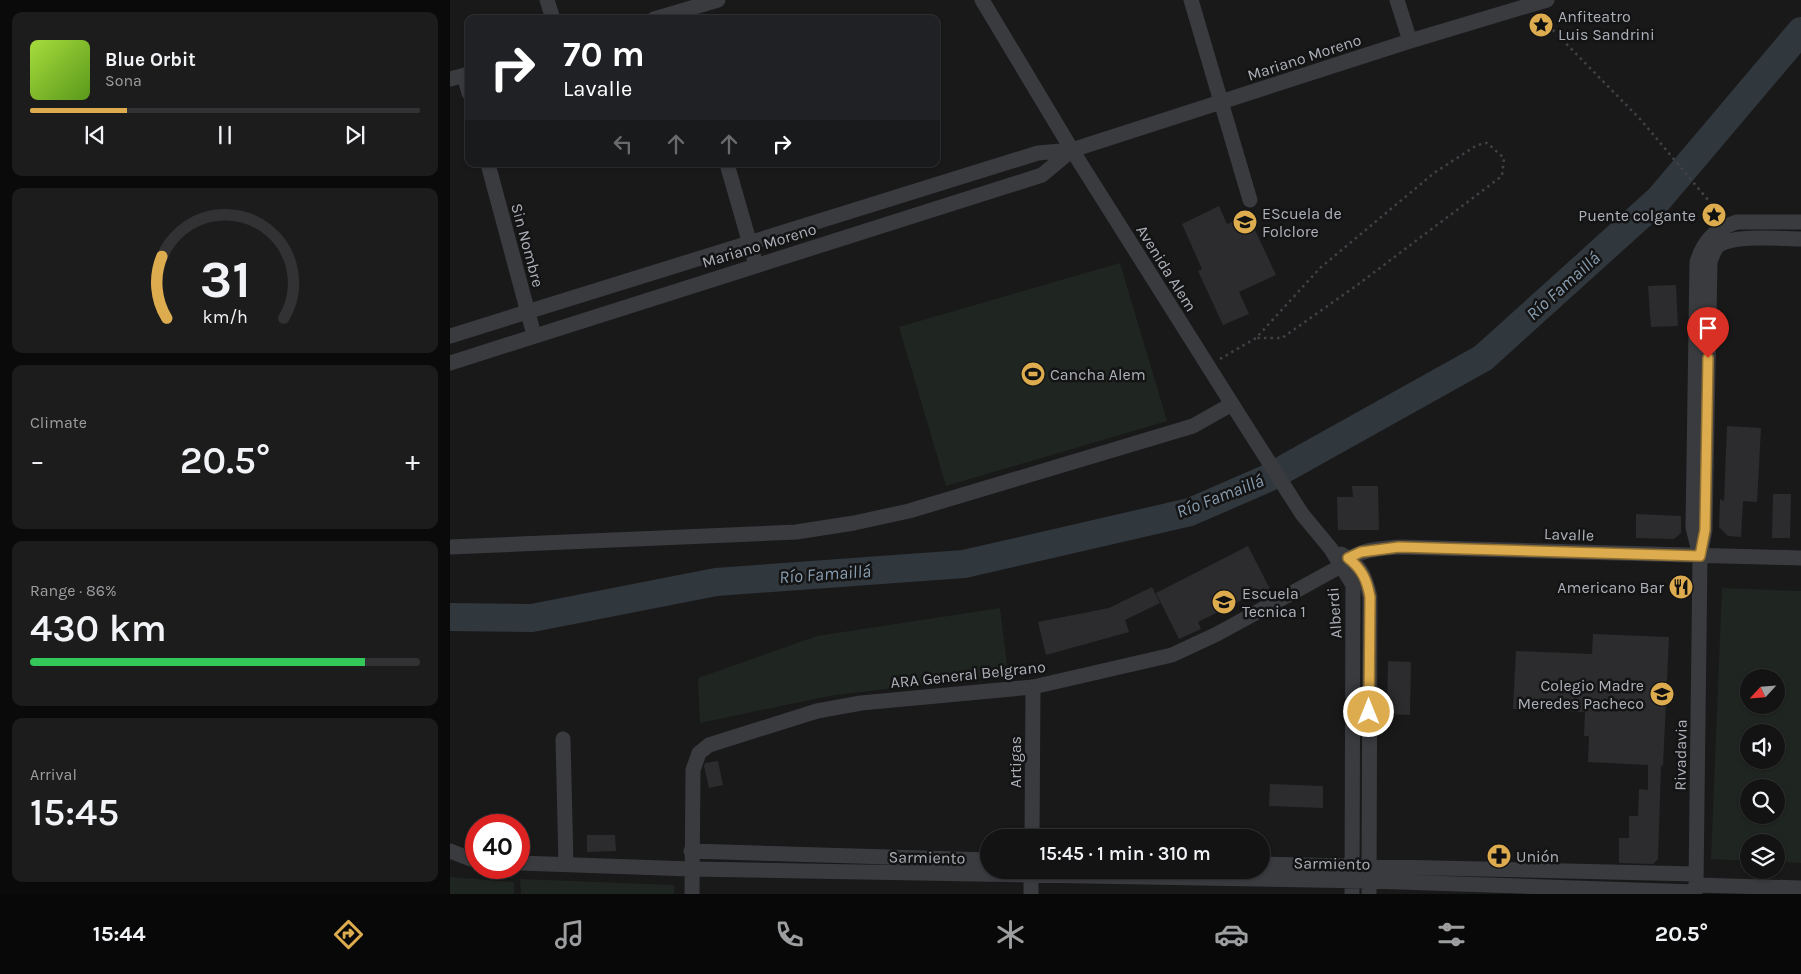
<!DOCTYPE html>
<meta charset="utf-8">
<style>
:root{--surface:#131314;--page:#1c1c1d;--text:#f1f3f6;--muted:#9d9ea0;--line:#323234;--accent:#ddac4e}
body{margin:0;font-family:Karla,sans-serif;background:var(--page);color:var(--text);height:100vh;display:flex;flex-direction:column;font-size:19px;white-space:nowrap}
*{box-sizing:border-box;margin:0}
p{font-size:16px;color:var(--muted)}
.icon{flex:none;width:28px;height:28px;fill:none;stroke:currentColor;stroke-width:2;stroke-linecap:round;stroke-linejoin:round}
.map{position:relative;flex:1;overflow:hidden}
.sheet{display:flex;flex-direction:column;gap:12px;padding:12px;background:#0a0a0b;width:450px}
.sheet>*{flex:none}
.top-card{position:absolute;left:15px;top:15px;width:475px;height:152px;border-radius:10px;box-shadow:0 1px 4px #0004,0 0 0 1px var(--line);background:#202124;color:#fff;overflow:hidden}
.needle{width:32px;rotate:244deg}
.buttons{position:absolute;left:1290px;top:669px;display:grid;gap:10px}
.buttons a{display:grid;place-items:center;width:45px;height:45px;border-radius:50%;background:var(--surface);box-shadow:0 1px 4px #0004,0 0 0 1px var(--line);font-size:25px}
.speed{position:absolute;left:15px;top:814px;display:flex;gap:10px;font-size:25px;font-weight:700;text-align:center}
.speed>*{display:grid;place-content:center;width:65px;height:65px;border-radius:50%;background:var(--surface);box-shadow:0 1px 4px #0004,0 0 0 1px var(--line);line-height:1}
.speed .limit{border:8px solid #d22;background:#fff;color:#111}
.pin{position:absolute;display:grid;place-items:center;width:42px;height:42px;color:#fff;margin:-51px -21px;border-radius:50% 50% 50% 0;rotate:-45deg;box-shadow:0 0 5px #0007}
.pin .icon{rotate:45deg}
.me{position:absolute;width:55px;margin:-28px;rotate:0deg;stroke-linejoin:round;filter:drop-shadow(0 0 4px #0008)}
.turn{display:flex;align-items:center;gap:18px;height:105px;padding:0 15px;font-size:22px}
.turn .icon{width:65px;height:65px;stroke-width:2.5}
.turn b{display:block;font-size:35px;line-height:42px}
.lanes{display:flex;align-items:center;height:48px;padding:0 15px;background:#0003;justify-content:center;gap:25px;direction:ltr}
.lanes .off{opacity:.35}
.big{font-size:38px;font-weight:600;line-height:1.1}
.sheet .card{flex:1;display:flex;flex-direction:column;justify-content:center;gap:8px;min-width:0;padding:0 18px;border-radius:10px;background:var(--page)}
.sheet .dial{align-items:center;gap:0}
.dial svg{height:130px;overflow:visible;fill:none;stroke:var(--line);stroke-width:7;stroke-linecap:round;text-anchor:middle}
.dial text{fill:var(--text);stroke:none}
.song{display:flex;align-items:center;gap:15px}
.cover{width:60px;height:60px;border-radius:8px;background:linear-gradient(135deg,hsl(80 70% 55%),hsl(90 70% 35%))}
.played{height:5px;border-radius:2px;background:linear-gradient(90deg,var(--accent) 25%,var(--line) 25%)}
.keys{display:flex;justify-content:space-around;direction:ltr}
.heat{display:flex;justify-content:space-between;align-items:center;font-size:28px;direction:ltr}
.charge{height:8px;border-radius:4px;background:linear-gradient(90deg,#34c759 86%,var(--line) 0)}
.trip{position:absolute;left:530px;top:829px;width:290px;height:50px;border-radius:25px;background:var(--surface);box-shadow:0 1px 4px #0004,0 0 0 1px var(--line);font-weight:600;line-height:50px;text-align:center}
.dock{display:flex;height:80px;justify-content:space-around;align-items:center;background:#080808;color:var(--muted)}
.dock .icon{width:35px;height:35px}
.dock .on{color:var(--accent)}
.dock b{font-size:22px;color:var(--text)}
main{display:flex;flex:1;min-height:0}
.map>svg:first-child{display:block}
.green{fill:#1f2520;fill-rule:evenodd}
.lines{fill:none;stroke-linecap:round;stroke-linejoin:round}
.river{stroke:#30373d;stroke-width:28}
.building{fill:#2c2c2e}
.path{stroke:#404246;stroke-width:2.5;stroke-dasharray:2.5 4;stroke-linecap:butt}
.minor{stroke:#3a3b3f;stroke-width:15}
.route-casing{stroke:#907033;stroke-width:12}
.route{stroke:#ddac4e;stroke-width:9}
.labels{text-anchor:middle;stroke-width:5;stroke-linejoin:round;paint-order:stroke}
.poi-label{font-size:16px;fill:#acb0b8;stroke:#141415;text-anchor:start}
.street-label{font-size:16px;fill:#acb0b8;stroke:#141415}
.water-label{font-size:18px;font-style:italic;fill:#889daf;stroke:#141415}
</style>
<main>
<section class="sheet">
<div class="card">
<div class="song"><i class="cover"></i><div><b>Blue Orbit</b><p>Sona</p></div></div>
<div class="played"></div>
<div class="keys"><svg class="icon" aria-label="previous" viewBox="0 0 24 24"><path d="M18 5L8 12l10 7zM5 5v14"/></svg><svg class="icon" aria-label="pause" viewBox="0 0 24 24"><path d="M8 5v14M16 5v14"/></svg><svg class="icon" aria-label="next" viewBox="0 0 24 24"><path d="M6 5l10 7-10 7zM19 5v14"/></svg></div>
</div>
<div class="card dial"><svg viewBox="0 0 100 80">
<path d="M14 69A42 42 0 1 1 86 69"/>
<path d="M14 69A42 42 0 0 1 11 31" stroke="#ddac4e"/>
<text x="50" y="56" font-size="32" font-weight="700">31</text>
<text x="50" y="72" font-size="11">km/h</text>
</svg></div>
<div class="card"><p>Climate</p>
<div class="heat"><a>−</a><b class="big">20.5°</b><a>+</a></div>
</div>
<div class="card"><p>Range · 86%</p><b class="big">430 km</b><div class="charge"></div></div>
<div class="card"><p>Arrival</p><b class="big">15:45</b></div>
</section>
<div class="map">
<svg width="1351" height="894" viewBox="0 0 1351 894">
<rect width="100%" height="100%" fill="#19191a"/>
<path class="green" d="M670 263 717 421 496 486 449 327Z
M1272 588 1351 591V863L1326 862V842H1299V861L1261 859ZM1299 678H1326V705H1299ZM1299 732H1326V760H1299ZM1299 788H1326V815H1299Z
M550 608 558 674 379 696 250 723 248 678 367 636Z
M0 877 64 882V894H0Z
M70 879 224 885V894H71Z"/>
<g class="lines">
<path class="river" d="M0 617 82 618 266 582 514 564 740 512 818 478 1033 358 1209 199 1351 31"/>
</g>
<path class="building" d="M769 206 777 224 798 215 826 275 789 292 799 314 773 325 748 271 752 269 732 224Z
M1226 285 1228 326 1201 327 1198 286Z
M1277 426 1311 428 1307 502 1293 501 1291 537 1278 536 1269 527 1270 499 1274 501Z
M902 486H928L929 530H888L887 497H903Z
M1323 494H1341L1340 538H1322Z
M1186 514 1231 516V533L1224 539 1186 538Z
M798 546 821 591 806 599 804 594 748 622 751 629 729 639 706 593Z
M702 587 710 603 675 620 679 632 596 655 588 622 659 608Z
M1143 634 1219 637 1213 766 1211 765 1208 859 1203 864 1169 863V838H1179V816H1188L1189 789 1198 790V765L1138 762 1139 736H1134L1135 712 1063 709 1066 651 1142 654Z
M938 661 961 662 960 715 937 714Z
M268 761 273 785 259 788 254 766 255 763Z
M820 784 873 786V808L819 806Z
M137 835H165L166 851 137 852Z"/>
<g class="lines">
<path class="path" d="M1089 16 1191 120 1269 213
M770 359 806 338 870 268 984 173 1027 145 1037 143 1054 158 1052 176 906 286 832 338H806"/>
<path class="minor" d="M97 0 103 19
M532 0 622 150 782 404 852 514 881 549 903 585 902 894
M741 0 800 200
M947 0 960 41
M204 19 268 0
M14 75 19 93
M0 79 19 74
M38 164 84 335
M277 164 306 265
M1351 222H1287C1265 229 1254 240 1247 262L1243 527 1250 556 1255 530 1260 262C1262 256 1264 249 1269 245 1285 234 1331 239 1351 239
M0 336 588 153 622 150 960 41 1097 0
M0 363 592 175 622 150
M0 547 346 532 404 523 459 511 743 426 782 404
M891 554C910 563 916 577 920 597L919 894
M113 739 116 864
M582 838 583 687
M0 851 26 861
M241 851 539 860
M69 863 241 869 919 881 1245 892
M811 864 1246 874
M1246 884 1250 556
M1246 885 1351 888
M242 894 243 770 249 753 259 745 367 711 411 703 583 687 722 655 767 634 891 566C906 549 928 549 949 547L1351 558
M581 894V870"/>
</g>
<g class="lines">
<defs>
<path id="route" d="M919 712 920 597C917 580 912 569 898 558L911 552 949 547 1250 556 1255 530 1258 358"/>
</defs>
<use href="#route" class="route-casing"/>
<use href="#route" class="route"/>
</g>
<defs>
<symbol id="sight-disc" viewBox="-11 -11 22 22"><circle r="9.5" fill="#ddac4e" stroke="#141415"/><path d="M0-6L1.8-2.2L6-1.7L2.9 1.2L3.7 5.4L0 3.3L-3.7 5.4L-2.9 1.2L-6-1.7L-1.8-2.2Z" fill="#111"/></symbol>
<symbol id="school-disc" viewBox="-11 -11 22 22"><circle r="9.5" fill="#ddac4e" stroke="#141415"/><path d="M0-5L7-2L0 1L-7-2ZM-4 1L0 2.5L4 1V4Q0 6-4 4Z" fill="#111"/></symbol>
<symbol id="stadium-disc" viewBox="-11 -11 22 22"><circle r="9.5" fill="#ddac4e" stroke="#141415"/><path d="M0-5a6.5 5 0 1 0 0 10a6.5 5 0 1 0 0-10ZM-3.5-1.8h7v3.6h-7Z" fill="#111"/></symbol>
<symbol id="restaurant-disc" viewBox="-11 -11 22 22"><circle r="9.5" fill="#ddac4e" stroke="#141415"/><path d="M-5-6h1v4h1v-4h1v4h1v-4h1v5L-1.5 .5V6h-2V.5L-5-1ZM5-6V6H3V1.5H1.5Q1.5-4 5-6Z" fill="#111"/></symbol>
<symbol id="pharmacy-disc" viewBox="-11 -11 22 22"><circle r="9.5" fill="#ddac4e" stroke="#141415"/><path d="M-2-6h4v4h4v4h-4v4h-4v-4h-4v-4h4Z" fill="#111"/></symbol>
</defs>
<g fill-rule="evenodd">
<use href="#sight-disc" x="1077" y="11" width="28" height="28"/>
<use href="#sight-disc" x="1250" y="201" width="28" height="28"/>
<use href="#school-disc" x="781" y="208" width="28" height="28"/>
<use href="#stadium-disc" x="569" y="360" width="28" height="28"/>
<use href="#restaurant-disc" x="1217" y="573" width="28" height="28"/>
<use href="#school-disc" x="760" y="588" width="28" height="28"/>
<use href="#school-disc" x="1198" y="680" width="28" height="28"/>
<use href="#pharmacy-disc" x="1035" y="842" width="28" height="28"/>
</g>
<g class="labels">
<g class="poi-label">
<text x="1108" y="22">Anfiteatro<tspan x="1108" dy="18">Luis Sandrini</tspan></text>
<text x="812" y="219">EScuela de<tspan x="812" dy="18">Folclore</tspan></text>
<text x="1246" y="221" text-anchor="end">Puente colgante</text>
<text x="600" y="380">Cancha Alem</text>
<text x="1214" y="593" text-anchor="end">Americano Bar</text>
<text x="792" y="599">Escuela<tspan x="792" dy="18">Tecnica 1</tspan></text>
<text x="1194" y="691" text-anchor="end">Colegio Madre<tspan x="1194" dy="18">Meredes Pacheco</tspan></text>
<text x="1066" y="862">Unión</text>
</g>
<g class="street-label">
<text transform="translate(854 57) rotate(-18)" y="6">Mariano Moreno</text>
<text transform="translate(78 245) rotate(75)" y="6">Sin Nombre</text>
<text transform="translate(309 245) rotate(-17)" y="6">Mariano Moreno</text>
<text transform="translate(717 268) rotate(58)" y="6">Avenida Alem</text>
<text transform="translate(1119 534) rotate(2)" y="6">Lavalle</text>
<text transform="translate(884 613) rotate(-94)" y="6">Alberdi</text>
<text transform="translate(518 674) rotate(-6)" y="6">ARA General Belgrano</text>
<text transform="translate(1230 755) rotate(-89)" y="6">Rivadavia</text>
<text transform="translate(565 762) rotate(-90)" y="6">Artigas</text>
<text transform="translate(477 857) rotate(1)" y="6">Sarmiento</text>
<text transform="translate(882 863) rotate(1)" y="6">Sarmiento</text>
</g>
<g class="water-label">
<text transform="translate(1113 286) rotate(-42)" y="6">Río Famaillá</text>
<text transform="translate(770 496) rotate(-21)" y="6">Río Famaillá</text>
<text transform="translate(375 574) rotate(-4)" y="6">Río Famaillá</text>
</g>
</g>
</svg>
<div class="buttons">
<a><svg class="needle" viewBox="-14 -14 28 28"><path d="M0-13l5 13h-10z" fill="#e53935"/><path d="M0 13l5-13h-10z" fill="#9d9ea0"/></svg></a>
<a><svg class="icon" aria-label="sound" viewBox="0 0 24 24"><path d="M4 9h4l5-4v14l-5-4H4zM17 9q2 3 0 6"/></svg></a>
<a><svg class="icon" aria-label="search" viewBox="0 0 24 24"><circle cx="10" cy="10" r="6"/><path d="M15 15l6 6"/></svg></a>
<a><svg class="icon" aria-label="layers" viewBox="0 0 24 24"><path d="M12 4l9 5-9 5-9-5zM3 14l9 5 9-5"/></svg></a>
</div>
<div class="speed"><div class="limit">40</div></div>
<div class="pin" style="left:1258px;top:358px;background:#d93025"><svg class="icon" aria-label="arrive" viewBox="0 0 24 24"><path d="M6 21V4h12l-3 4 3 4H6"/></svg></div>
<svg class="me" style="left:919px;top:712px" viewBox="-20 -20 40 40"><circle r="17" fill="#ddac4e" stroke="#fff" stroke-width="3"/><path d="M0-11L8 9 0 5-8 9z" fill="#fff"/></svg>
<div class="trip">15:45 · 1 min · 310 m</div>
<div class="top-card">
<div class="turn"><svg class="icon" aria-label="right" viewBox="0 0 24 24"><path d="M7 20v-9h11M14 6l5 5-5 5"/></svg><div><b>70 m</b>Lavalle</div></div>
<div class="lanes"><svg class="icon off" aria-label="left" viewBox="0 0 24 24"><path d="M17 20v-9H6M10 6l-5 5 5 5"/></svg><svg class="icon off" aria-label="ahead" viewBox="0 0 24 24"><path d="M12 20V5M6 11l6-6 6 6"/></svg><svg class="icon off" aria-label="ahead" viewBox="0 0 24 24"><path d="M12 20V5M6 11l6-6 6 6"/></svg><svg class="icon" aria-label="right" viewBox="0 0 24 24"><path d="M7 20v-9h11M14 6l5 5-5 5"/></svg></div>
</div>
</div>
</main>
<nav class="dock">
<b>15:44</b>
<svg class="icon on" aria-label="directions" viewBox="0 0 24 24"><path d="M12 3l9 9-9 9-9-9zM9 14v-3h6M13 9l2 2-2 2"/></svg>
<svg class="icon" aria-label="music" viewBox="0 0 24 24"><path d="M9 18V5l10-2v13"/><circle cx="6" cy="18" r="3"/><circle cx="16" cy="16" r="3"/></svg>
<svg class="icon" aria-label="phone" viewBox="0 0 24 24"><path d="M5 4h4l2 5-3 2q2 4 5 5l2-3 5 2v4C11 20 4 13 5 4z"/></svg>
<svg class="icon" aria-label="climate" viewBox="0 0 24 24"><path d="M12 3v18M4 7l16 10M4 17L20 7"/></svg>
<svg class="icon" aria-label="car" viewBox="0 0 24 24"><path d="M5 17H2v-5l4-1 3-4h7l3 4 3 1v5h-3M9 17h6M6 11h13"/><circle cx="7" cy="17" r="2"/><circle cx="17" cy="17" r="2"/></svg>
<svg class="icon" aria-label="filters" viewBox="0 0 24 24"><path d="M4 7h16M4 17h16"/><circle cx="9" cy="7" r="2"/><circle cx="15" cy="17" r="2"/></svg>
<b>20.5°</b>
</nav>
